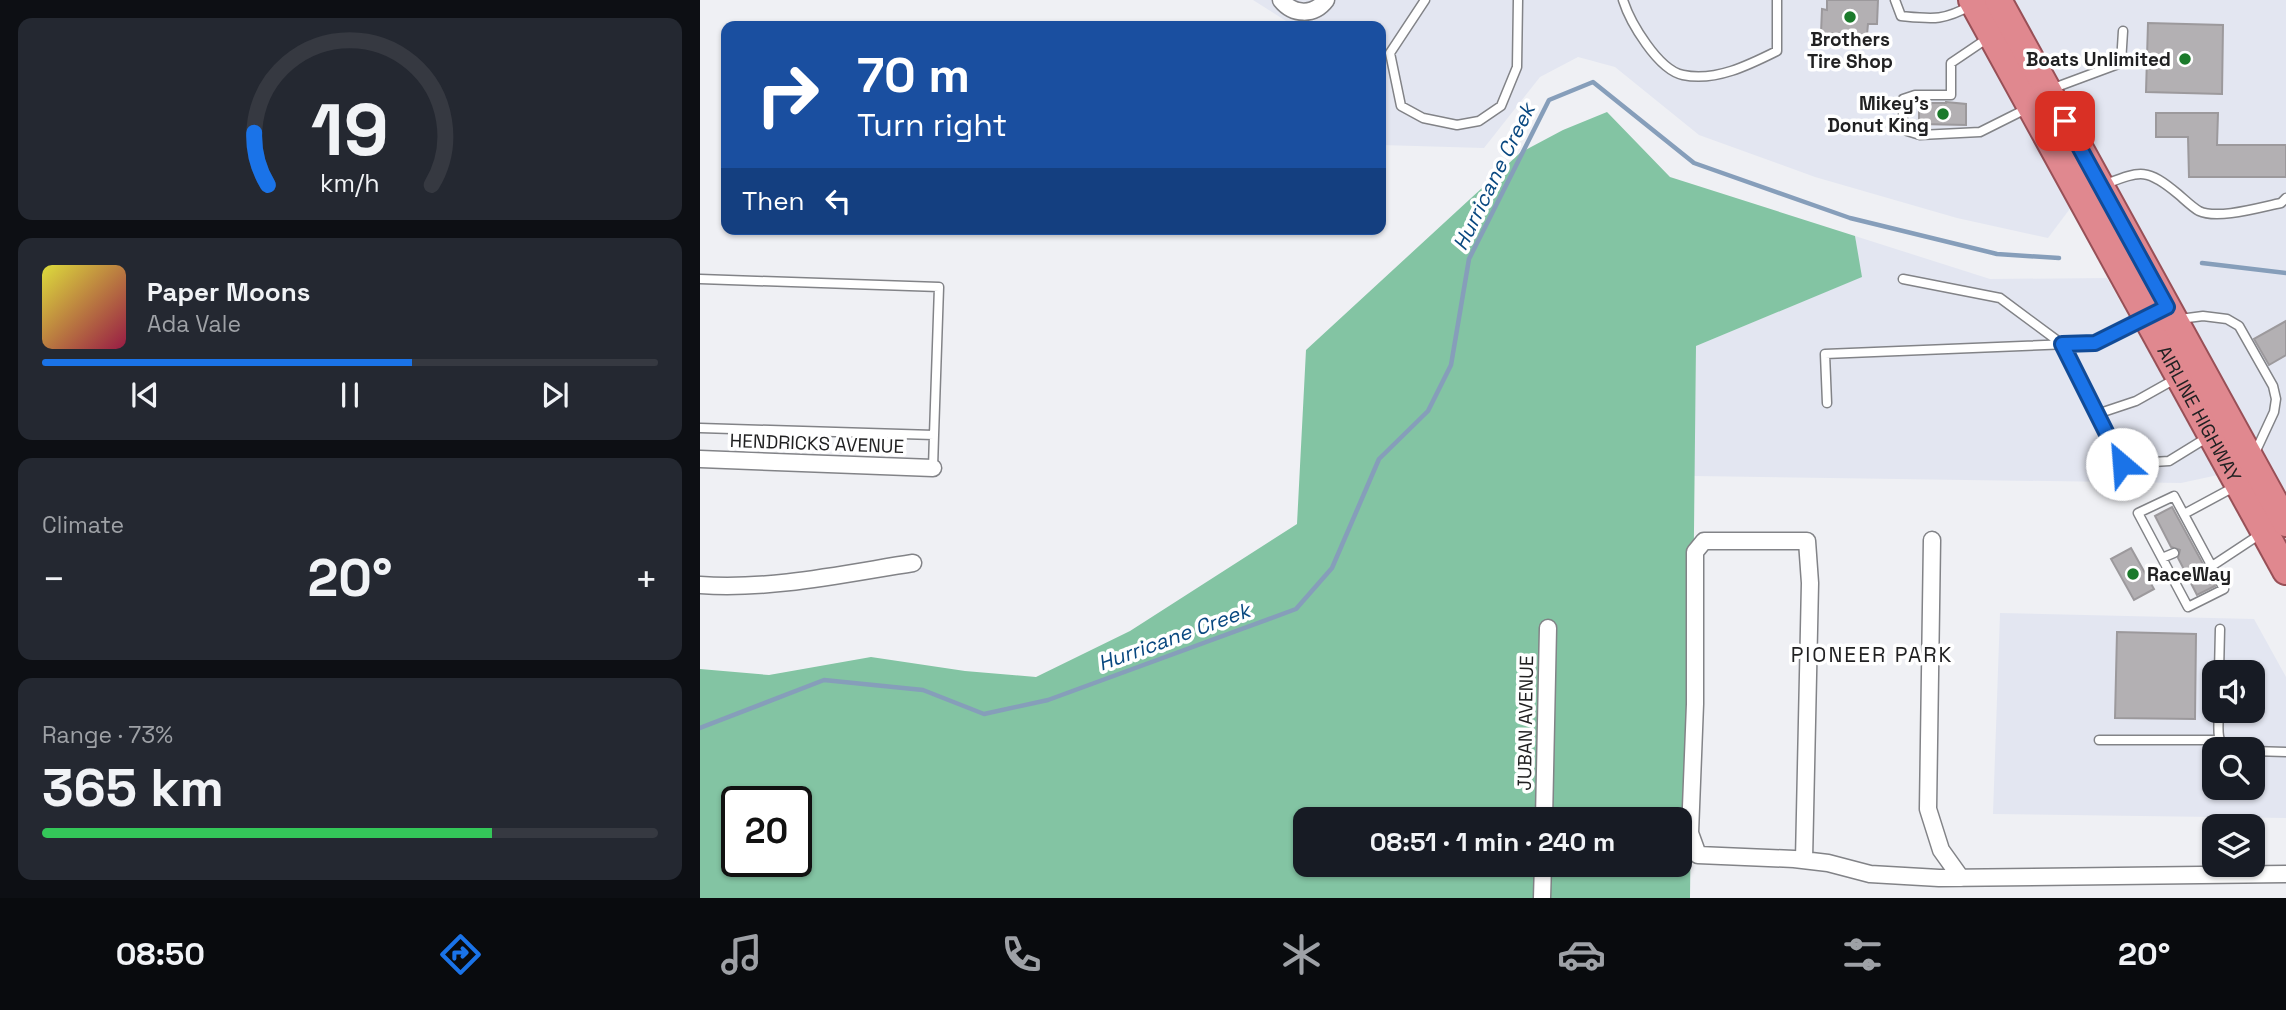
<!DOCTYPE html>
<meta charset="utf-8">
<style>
:root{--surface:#171b24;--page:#242831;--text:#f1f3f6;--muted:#9ea1a6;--line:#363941;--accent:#1a73e8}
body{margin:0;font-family:"Space Grotesk",sans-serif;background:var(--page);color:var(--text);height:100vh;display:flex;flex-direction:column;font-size:26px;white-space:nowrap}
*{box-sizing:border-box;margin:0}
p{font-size:23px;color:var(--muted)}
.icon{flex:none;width:38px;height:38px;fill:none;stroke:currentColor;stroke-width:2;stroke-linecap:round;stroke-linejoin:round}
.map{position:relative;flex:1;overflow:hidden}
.panel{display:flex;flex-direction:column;gap:18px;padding:18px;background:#0d0f14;width:700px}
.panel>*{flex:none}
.guide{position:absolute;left:21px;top:21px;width:665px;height:214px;border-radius:14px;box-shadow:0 2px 5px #0004;background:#1a4fa0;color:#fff;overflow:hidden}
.tools{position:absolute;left:1502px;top:660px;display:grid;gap:14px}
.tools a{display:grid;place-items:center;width:63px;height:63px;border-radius:14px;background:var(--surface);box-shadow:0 2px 5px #0004;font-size:35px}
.speed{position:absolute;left:21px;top:786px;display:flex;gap:14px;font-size:35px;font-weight:700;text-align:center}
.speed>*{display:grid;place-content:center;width:91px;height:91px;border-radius:50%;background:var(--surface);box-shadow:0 2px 5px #0004;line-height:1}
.speed .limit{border:4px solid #111;border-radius:10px;background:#fff;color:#111}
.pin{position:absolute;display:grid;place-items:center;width:60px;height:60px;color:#fff;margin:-30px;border-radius:14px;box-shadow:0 4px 10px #0006}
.me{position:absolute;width:77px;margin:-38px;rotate:333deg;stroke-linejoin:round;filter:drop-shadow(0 0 5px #0008)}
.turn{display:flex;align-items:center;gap:24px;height:147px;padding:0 21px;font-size:32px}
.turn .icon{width:91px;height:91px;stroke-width:2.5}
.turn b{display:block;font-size:49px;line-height:60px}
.then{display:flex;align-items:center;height:66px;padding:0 21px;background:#0003;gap:14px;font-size:26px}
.big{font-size:52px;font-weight:600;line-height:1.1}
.panel .widget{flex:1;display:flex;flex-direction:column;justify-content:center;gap:10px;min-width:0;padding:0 24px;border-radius:14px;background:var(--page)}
.panel .dial{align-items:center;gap:0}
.dial svg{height:182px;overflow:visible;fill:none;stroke:var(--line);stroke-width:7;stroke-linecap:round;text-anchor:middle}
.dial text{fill:var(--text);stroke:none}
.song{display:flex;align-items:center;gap:21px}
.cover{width:84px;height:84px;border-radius:10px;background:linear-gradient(135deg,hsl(60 70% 55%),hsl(340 70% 35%))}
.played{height:7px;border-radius:4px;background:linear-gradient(90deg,var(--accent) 60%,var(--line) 60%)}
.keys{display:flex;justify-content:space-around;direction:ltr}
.heat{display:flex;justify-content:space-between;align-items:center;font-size:38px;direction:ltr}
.charge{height:10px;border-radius:5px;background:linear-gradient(90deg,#34c759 73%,var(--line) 0)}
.trip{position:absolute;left:593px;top:807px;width:399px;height:70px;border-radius:14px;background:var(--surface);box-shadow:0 2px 5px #0004;font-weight:600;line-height:70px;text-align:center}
.dock{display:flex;height:112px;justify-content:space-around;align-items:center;background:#090b0e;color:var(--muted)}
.dock .icon{width:49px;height:49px}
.dock .on{color:var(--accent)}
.dock b{font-size:32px;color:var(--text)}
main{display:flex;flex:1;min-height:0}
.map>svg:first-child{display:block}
.built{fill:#e3e6f1;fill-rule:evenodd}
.forest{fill:#83c4a3;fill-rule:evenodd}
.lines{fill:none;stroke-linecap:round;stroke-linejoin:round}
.stream{stroke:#869eba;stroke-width:4.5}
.building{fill:#b3b0b3;stroke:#9c999c;stroke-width:2}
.service-casing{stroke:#828387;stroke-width:11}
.minor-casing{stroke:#828387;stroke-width:19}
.trunk-casing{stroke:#985057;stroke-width:30}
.service{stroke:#fff;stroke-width:8}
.minor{stroke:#fff;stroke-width:16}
.trunk{stroke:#e0888f;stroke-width:26}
.route-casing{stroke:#114b97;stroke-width:18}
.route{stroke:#1a73e8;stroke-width:12}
.poi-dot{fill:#1b7a2b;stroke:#fff;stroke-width:2.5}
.labels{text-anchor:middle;stroke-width:7;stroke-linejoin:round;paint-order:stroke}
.poi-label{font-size:19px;font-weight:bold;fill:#212122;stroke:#fff;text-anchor:end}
.street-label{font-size:19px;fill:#212122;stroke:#fff}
.water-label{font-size:21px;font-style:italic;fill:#094880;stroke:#fff}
.neighbourhood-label{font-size:21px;letter-spacing:2px;fill:#212122;stroke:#fff}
</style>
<main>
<section class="panel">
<div class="widget dial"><svg viewBox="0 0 100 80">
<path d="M14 69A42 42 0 1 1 86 69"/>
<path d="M14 69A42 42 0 0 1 8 46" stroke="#1a73e8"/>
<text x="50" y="56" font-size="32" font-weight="700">19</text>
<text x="50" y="72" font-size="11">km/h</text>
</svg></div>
<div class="widget">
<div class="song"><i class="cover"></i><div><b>Paper Moons</b><p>Ada Vale</p></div></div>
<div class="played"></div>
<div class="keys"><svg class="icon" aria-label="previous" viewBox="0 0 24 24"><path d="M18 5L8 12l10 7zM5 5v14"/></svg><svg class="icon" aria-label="pause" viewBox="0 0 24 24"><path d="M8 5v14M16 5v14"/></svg><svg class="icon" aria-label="next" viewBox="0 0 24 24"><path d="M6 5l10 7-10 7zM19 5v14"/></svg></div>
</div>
<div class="widget"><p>Climate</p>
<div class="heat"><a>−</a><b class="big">20°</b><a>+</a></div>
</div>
<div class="widget"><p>Range · 73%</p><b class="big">365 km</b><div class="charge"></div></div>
</section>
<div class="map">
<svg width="1586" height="898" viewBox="0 0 1586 898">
<rect width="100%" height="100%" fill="#eff0f4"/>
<path class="built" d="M553 0H1257L1372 206 1348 238 1257 218 1115 177 999 135 915 67 878 57 840 77 784 148 681 145V26H594Z
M1314 0H1586V491L1583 487Z
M1155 236 1290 279 1407 278 1518 475 1481 483 994 476 996 346 1161 277Z
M1300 613 1554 619 1586 677V818L1293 814ZM1514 672H1552V710H1514ZM1514 749H1552V788H1514Z"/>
<path class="forest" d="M907 112 970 177 1155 236 1162 277 996 346 990 898H0V669L69 675 171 657 265 671 336 677 430 631 597 524 606 350 820 153 863 130ZM37 802H96V861H37ZM606 819H980V864H606Z"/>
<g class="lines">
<path class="stream" d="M1502 263 1586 273
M0 728 124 680 223 690 284 714 348 700 596 609 632 568 679 459 728 411 751 365 769 259 849 100 893 82 994 163 1150 218 1297 254 1359 258"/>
</g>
<path class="building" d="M1127 0H1178L1177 24H1168L1167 35 1121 33 1122 9 1127 10Z
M1448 23 1523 25 1522 94 1446 92Z
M1246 102 1266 104V125L1219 124V103H1246Z
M1456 113H1518L1517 145H1586V177H1489L1488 137H1456Z
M1586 321V355L1569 365 1554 339Z
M1472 507 1515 586 1497 595 1478 558 1480 550 1471 547 1455 516Z
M1431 548 1454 589 1434 600 1411 559Z
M1417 632 1496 634 1495 719 1415 718Z"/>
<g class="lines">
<defs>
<path id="service" d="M725 0 690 53 701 106 723 118 757 125 779 121 801 106 817 67 818 0
M923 0C930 22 958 70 983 75 1015 82 1049 65 1077 51V0
M1195 0 1201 16C1233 19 1243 21 1272 5
M1288 38 1251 63V95H1215L1203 99V126L1207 131 1220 135 1280 132 1328 108
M1351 89 1421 63 1423 31
M1403 185C1440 171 1446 167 1478 194 1484 199 1492 207 1499 211 1518 220 1561 207 1581 203L1586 198
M0 279 239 287 234 435 0 428
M1203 279 1300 298 1362 344 1422 464 1469 461 1508 437
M1480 319 1503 316 1527 319 1539 326 1573 386 1576 399 1574 412 1554 455
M1127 403 1125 354 1395 343 1445 319
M1397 414 1436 401 1477 378
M233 468 234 435
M1474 496 1524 589 1488 607 1438 513Z
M1484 514 1536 486
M1462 558 1474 553
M1512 566 1562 533
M1519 672 1520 629
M1519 710C1519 724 1515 742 1527 749
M1399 740H1519
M1552 751 1586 752"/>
<path id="minor" d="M581 0C593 15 614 16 626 0
M0 459 233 468
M1232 540 1228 809 1241 850 1261 878
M0 585C71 590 143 574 213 563
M844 819 848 628
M1104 860 1110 583 1107 541H1004L995 552V704L990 833 998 855 1094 859 1128 863 1170 874 1239 878 1586 874
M842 898 843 864"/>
<g id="trunk">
<path id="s1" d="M1272 0 1586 571"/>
<path d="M1298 0 1586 523"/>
</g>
</defs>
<use href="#service" class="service-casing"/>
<use href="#minor" class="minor-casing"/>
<use href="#trunk" class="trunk-casing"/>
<use href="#service" class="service"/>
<use href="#minor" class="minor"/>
<use href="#trunk" class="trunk"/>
</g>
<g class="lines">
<defs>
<path id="route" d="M1365 121 1467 307 1395 343 1362 344 1422 464"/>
</defs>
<use href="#route" class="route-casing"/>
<use href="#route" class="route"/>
</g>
<g class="poi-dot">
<circle cx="1150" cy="17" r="7"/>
<circle cx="1485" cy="59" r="7"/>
<circle cx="1243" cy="114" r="7"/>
<circle cx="1433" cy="574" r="7"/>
</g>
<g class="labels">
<g class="poi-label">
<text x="1150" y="46" text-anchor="middle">Brothers<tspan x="1150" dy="22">Tire Shop</tspan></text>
<text x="1471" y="66">Boats Unlimited</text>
<text x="1229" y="110">Mikey's<tspan x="1229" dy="22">Donut King</tspan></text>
<text x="1447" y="581" text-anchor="start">RaceWay</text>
</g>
<g class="street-label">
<text dy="7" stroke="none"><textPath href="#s1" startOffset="472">AIRLINE HIGHWAY</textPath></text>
<text transform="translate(117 443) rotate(2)" y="7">HENDRICKS AVENUE</text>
<text transform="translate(825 723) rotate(-89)" y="7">JUBAN AVENUE</text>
</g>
<g class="water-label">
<text transform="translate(794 177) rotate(-64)" y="7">Hurricane Creek</text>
<text transform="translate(474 637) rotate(-20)" y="7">Hurricane Creek</text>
</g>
<g class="neighbourhood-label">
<text x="1172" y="662">PIONEER PARK</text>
</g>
</g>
</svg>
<div class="tools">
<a><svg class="icon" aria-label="sound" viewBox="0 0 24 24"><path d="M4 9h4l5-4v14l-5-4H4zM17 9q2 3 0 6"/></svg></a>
<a><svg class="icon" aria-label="search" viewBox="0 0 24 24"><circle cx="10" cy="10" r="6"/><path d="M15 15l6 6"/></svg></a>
<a><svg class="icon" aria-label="layers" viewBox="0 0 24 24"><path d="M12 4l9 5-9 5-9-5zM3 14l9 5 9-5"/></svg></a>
</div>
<div class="speed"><div class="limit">20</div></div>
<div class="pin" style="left:1365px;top:121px;background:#d93025"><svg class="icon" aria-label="arrive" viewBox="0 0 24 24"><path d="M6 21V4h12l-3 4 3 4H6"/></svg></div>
<svg class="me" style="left:1422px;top:464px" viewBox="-20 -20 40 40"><circle r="19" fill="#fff"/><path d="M0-13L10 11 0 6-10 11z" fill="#1a73e8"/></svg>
<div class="trip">08:51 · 1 min · 240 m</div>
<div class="guide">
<div class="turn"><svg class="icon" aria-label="right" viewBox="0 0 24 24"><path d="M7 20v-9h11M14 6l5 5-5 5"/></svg><div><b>70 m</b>Turn right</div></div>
<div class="then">Then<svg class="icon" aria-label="left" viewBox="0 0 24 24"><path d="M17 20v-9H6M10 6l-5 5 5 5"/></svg></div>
</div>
</div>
</main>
<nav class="dock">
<b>08:50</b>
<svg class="icon on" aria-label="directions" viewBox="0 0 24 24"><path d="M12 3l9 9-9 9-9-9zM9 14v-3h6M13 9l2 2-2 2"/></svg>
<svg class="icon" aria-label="music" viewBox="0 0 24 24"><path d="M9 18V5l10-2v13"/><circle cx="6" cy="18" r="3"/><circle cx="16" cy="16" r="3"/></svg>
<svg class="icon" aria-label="phone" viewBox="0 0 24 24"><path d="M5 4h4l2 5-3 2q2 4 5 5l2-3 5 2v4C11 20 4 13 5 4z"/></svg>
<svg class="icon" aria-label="climate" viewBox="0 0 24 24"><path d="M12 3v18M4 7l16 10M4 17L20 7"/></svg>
<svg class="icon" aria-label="car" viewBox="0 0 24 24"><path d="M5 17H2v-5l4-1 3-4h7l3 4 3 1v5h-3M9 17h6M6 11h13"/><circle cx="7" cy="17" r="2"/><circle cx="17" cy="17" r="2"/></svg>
<svg class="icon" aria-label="filters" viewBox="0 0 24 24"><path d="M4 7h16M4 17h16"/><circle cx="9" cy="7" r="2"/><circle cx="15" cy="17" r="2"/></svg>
<b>20°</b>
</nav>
